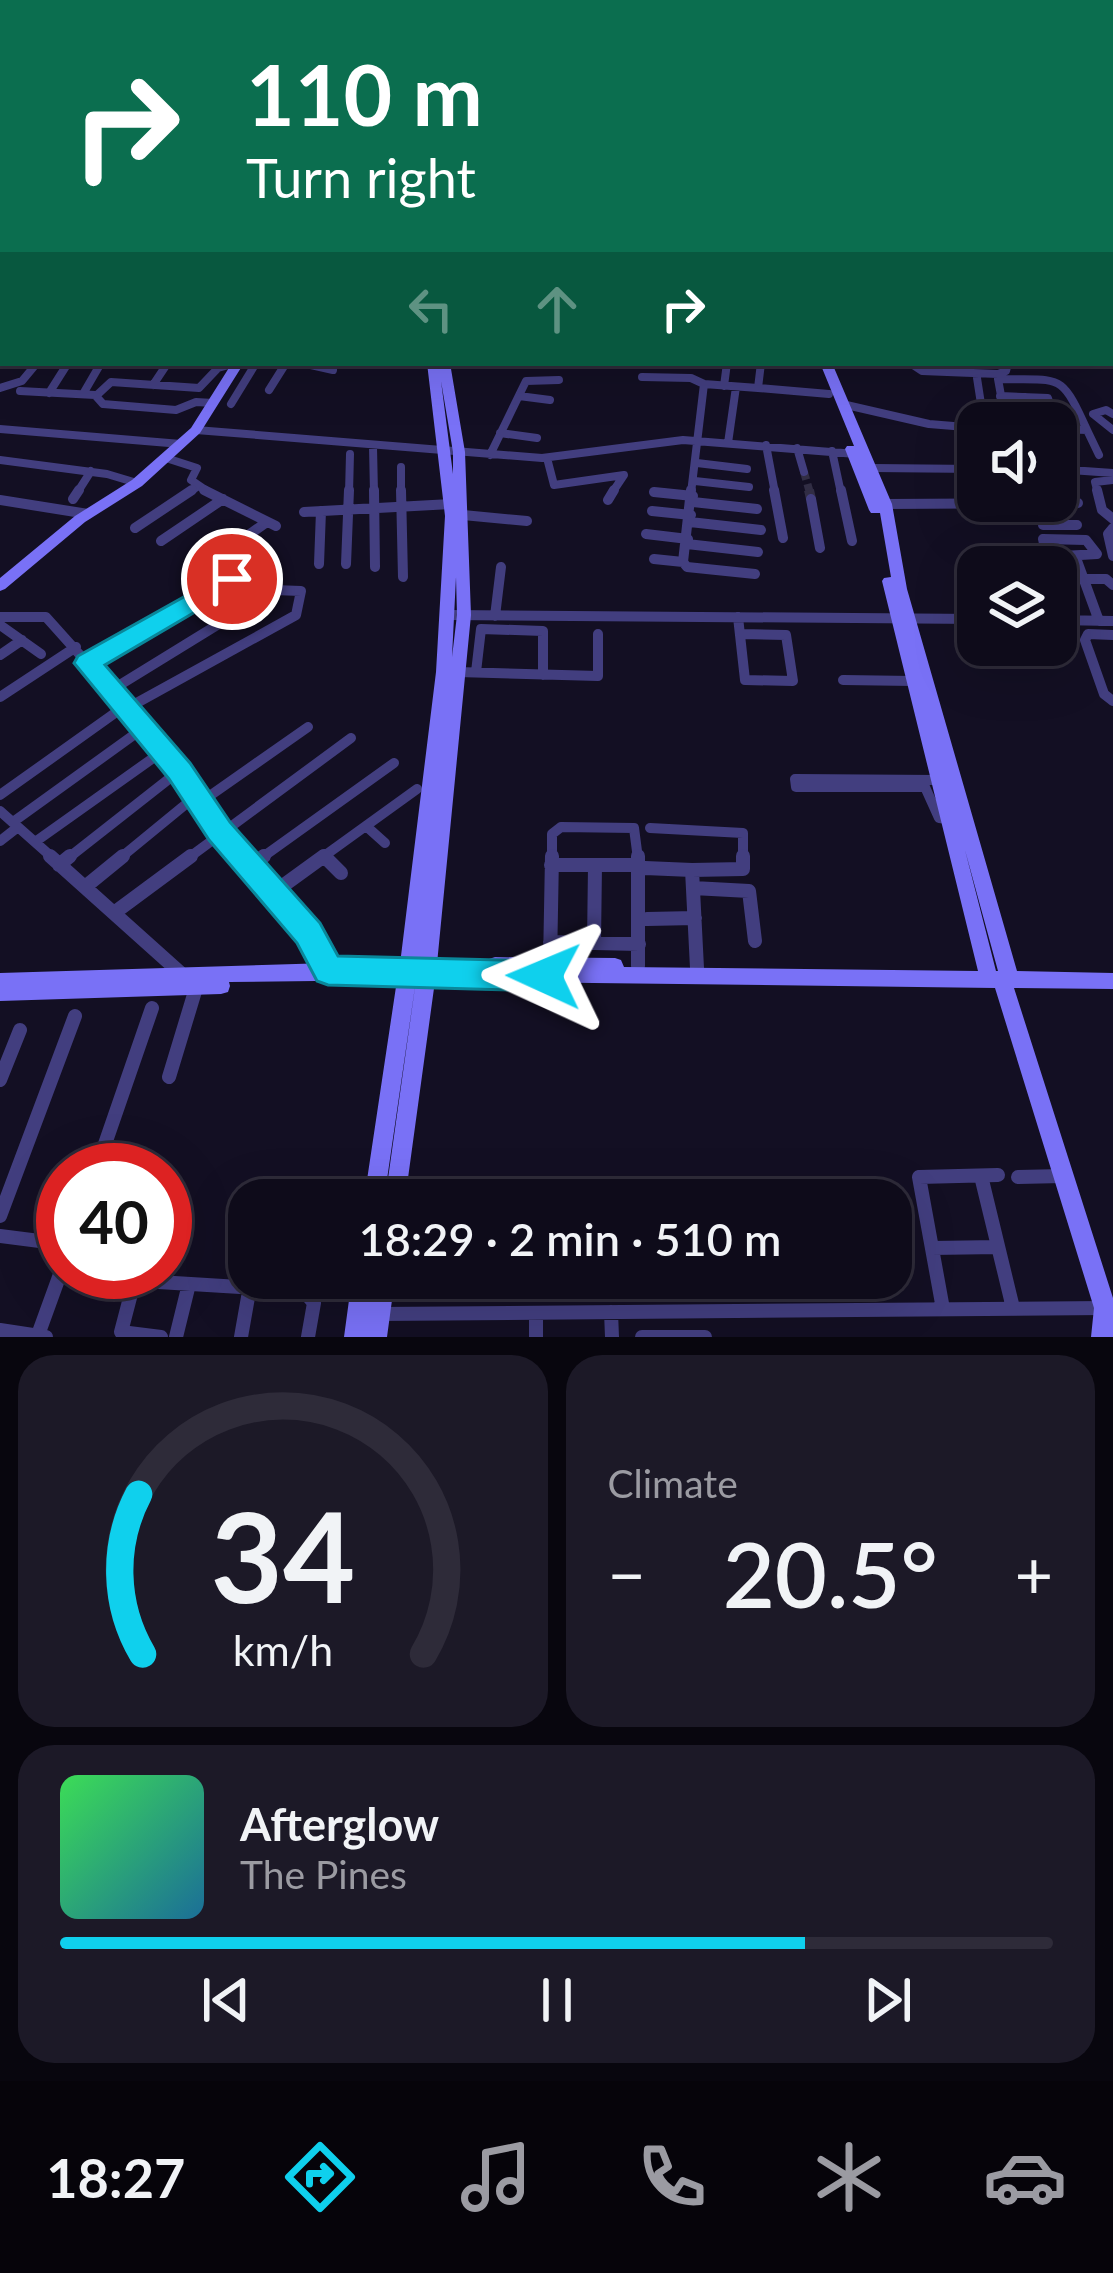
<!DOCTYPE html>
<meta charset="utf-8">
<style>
:root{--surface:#0e0b1a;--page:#1c1927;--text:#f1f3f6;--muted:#9b9ba2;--line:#2e2b39;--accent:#0fd0ed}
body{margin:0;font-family:Lato,sans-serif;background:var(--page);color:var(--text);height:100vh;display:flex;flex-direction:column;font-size:45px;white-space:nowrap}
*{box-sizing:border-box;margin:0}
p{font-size:39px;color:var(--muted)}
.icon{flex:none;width:66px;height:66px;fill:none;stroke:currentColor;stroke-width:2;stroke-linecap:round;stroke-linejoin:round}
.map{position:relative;height:1337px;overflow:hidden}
.side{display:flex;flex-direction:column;gap:18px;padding:18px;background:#08060e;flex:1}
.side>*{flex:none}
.banner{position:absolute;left:0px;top:0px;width:1113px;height:366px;box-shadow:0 12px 48px #0002,0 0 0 3px var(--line);background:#0b6e4f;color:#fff;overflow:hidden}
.buttons{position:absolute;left:957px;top:402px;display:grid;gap:24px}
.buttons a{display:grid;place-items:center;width:120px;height:120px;border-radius:24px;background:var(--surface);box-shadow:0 12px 48px #0002,0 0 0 3px var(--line);font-size:60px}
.speed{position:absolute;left:36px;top:1143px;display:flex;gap:24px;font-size:60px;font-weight:700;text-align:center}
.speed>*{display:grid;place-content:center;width:156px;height:156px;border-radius:50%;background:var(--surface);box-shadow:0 12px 48px #0002,0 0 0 3px var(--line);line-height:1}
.speed .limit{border:18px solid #d22;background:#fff;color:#111}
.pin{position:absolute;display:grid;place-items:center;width:102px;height:102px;color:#fff;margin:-51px;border:6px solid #fff;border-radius:50%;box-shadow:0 3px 12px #0007}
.me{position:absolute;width:132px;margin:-66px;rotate:271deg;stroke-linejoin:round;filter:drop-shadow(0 0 9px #0008)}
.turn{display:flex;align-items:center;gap:42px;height:252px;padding:0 48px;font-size:54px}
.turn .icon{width:156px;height:156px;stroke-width:2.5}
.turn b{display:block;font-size:84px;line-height:102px}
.lanes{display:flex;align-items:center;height:114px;padding:0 48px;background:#0003;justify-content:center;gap:60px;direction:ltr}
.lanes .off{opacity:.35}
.big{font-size:90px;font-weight:600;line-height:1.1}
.side .widget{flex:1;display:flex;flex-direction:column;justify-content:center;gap:18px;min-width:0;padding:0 42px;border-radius:36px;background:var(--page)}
.side .dial{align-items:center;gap:0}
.dial svg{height:312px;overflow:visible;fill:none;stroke:var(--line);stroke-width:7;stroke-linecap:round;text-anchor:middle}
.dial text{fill:var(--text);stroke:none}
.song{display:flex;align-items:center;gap:36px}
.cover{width:144px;height:144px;border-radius:18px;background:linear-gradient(135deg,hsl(130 70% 55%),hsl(200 70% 35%))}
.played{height:12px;border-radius:6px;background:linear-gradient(90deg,var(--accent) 75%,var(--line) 75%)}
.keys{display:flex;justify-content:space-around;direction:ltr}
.heat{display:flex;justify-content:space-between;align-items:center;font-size:66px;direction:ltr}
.side .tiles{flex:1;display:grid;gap:18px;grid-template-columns:1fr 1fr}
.widget:last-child{grid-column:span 2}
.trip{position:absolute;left:228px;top:1179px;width:684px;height:120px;border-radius:36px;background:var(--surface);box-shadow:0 12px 48px #0002,0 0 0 3px var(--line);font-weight:600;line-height:120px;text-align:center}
.menu{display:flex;height:192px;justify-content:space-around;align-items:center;background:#06040a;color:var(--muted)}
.menu .icon{width:84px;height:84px}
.menu .selected{color:var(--accent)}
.menu b{font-size:54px;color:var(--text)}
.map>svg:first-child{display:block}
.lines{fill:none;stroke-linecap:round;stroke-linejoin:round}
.street-tunnel-far1{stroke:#312d44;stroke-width:8;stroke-dasharray:8 4.5;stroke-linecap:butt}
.street-tunnel{stroke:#312d44;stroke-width:10;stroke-dasharray:10 4.5;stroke-linecap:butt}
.street-far3{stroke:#423e7f;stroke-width:6}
.street-far2{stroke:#423e7f;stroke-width:8}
.street-far1{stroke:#423e7f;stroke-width:10}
.street{stroke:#423e7f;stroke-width:14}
.secondary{fill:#7971f6;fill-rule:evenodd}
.route{fill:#0fd0ed;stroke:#0a879a;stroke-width:3}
</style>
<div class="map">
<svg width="1113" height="1337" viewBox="0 0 1113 1337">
<rect width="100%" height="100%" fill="#130f23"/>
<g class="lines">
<path class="street-tunnel-far1" d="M804 472 810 493"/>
<path class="street-tunnel" d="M809 490 811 499"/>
<path class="street-far3" d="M783 0 871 3
M222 1 235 0
M501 2 548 0
M17 3 22 0
M37 3 43 0
M95 3 100 0
M174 3 178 0
M900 3 904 0
M1110 62 1113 66"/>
<path class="street-far2" d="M1 278 3 262
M1110 290 1113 296
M0 302 2 293
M302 363 333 370
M910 363 922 371 998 374 1006 371 1008 363
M642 377 691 378 704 384
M977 378 984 423
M153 385 165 367
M724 386 727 363
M0 388 22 381 37 363
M758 388 829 394
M269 390 286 363
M20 391 95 395 103 404 176 410 196 402 213 403
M49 393 68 363
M83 394 101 363
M97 395 111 382 199 388 218 368 236 363
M519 396 550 400
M1000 396 1048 398 1055 423
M1025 397 1029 423
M231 404 256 363
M842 404 929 424 978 428
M1113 414 1106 410 1093 414 1113 430
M1006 423 998 379C1061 381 1060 370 1087 430
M0 429 181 444
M1056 429 1087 430 1099 455
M196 430 542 458 683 440 856 454
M1056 431 1071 470
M500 433 537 438
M728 443 736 387
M766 445 775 493
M373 447 374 493
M797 448 804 472
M832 451 841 493
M490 455 526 381 559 380
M166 458 197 468 191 480 210 493
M547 458 554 485 624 475 612 493
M0 460 107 474 137 483
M697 463 747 469
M401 467V493
M873 468 978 469
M1056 469 1113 473
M695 481 749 487
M654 492 667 493
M77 493 91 471
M187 493 197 487
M349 493 350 454
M691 493 704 384 758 388 761 363
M1098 493 1095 482 1113 480"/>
<path class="street-far1" d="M204 490 276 526
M374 490 375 567
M401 490 403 577
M691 490 683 562 687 567 755 574
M774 490 783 538
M841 490 852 541
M1097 490 1102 510 1113 519
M654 492 693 496
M73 499 79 490
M811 499 820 548
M0 500 88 514
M608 500 614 490
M693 502 757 509
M885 504 1078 503
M652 511 691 515
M304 512 451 504
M463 515 527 521
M690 522 761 530
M1043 525H1077
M135 528 192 490
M1113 528 1108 534 1113 556
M646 534 688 539
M1043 539 1086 540 1097 554 1047 557Z
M161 541 223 499
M687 544 758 552
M1047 557 1049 567
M1076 558 1099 621
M654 559 683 562
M207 564 267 522
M319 564 321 511
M346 564 349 490
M1084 579H1106L1113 585
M1056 586 1069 620
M448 615 978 619
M495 616 501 567
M0 617H46L115 694 243 859
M738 617 745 680 793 681 786 635 741 634
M1056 620 1113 621
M0 625 41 654
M1113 635 1088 634 1085 640 1104 694 1113 701
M0 655 22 640
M87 663 268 558
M458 672 598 676V634
M476 672 481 629 543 631V675
M843 680 913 681
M110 691 274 590 301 591 296 615 124 710
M0 697 76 647
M938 780 795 779 796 787H925L939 818 948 819
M0 795 122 708
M201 802 308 727
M0 811 54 859
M13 822 142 729
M366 826 385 843
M650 828 743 833V859
M0 841 18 827
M35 842 163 751
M67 859 179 771
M119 859 197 795
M187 859 351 738
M260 859 394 763
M320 859 417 789
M552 859V834L561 827 634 828 638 859"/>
<path class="street" d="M50 856 185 977
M240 856 305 933 329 971
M324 856 341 873
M638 856V966
M59 865 70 856
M551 865H638
M249 867 264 856
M645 868 692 870
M85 887 123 856
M693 888 749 891 755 941
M273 893 324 856
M114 913 191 856
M647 919 695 918
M550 942 639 944
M594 943 595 865
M550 964 552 856
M697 968 692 870 743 869V856
M169 1077 196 988
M0 1080 20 1030
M96 1170 152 1008
M981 1176 1013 1308
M1018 1177 1063 1176
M0 1216 75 1016
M0 1236 63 1244
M932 1248 998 1247
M943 1309 919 1177 998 1175
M611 1312 612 1337
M536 1313V1337
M379 1314 1105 1308
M0 1330 46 1337
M38 1335 63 1266
M161 1337 121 1332 132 1290 142 1281 304 1291 314 1303 308 1337
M176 1337 189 1284
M241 1337 250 1286
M642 1337H705"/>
<path class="secondary" d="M274 0H300L289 3H263Z
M498 0H506L505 3H497Z
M721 0H729V3H721Z
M0 27H3V31H0Z
M1113 99V105L1110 106V100Z
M3 285V291L0 292V286Z
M232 363H244L200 433 142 486 85 522 5 589 0 591V578L75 516 132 480 191 428Z
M427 363H450L465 452 471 615 437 964 486 965 489 959 495 957 615 958 621 960 624 967 978 971 882 581 884 578 891 577 880 513H871L869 510 845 449 847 446H854L820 363H832L892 504 907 589 1017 971 1113 973V989L1014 988 1113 1298V1337H1091L1094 1308 995 988 435 981 405 1200H385L416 980 384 1200H364L397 980 229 982 230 986 228 992 221 994 0 1001V973L329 963 400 964 436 672 445 516ZM441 381 453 452V474ZM456 577 457 615 452 657ZM965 850 998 971H996Z
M352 1278H395L387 1337H344Z"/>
</g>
<path class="route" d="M232 570 245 579 241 585 105 665 190 763 230 822 320 923 338 956 544 961 556 965 561 976 556 986 544 991 328 985 317 981 297 943 209 840 169 779 74 663 78 656Z"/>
</svg>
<div class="buttons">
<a><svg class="icon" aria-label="sound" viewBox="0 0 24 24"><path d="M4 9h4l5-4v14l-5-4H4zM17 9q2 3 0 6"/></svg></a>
<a><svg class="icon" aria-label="layers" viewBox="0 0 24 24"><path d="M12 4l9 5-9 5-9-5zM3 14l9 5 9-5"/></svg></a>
</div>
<div class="speed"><div class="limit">40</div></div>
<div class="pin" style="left:232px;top:579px;background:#d93025"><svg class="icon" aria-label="arrive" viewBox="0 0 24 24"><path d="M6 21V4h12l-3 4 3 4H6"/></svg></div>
<svg class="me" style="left:544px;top:976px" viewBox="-20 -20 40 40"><path d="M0-17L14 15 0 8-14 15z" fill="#0fd0ed" stroke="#fff" stroke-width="4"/></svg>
<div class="trip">18:29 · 2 min · 510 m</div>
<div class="banner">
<div class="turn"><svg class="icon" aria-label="right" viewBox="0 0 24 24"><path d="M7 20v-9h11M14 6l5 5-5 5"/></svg><div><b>110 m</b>Turn right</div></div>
<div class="lanes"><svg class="icon off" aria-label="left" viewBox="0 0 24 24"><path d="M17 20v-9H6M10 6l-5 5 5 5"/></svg><svg class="icon off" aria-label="ahead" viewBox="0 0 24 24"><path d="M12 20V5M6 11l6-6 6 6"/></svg><svg class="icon" aria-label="right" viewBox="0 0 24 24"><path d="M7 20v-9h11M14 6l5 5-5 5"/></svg></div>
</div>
</div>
<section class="side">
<div class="tiles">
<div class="widget dial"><svg viewBox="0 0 100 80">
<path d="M14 69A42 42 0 1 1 86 69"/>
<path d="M14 69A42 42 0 0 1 13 28" stroke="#0fd0ed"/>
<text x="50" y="56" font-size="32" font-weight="700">34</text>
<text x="50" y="72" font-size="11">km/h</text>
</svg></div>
<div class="widget"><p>Climate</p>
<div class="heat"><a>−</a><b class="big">20.5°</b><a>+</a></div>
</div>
<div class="widget">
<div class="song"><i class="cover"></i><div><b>Afterglow</b><p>The Pines</p></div></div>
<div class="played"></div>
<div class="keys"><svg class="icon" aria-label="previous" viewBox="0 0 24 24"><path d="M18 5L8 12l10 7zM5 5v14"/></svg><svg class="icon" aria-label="pause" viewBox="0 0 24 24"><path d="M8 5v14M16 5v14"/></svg><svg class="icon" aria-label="next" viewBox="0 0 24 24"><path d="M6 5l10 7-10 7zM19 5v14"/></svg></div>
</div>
</div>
</section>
<nav class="menu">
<b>18:27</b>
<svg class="icon selected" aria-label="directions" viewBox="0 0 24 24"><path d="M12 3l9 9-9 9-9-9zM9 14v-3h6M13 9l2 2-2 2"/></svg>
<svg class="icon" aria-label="music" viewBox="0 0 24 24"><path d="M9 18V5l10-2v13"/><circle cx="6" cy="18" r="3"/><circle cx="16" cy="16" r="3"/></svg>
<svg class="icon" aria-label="phone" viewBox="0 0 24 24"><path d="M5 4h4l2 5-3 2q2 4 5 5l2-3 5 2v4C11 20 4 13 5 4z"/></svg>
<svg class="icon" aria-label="climate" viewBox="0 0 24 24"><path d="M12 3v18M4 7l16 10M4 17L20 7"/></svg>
<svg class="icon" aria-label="car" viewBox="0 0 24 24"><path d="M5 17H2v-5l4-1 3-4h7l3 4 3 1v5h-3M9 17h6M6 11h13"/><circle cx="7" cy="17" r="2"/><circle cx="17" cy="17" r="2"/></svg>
</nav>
